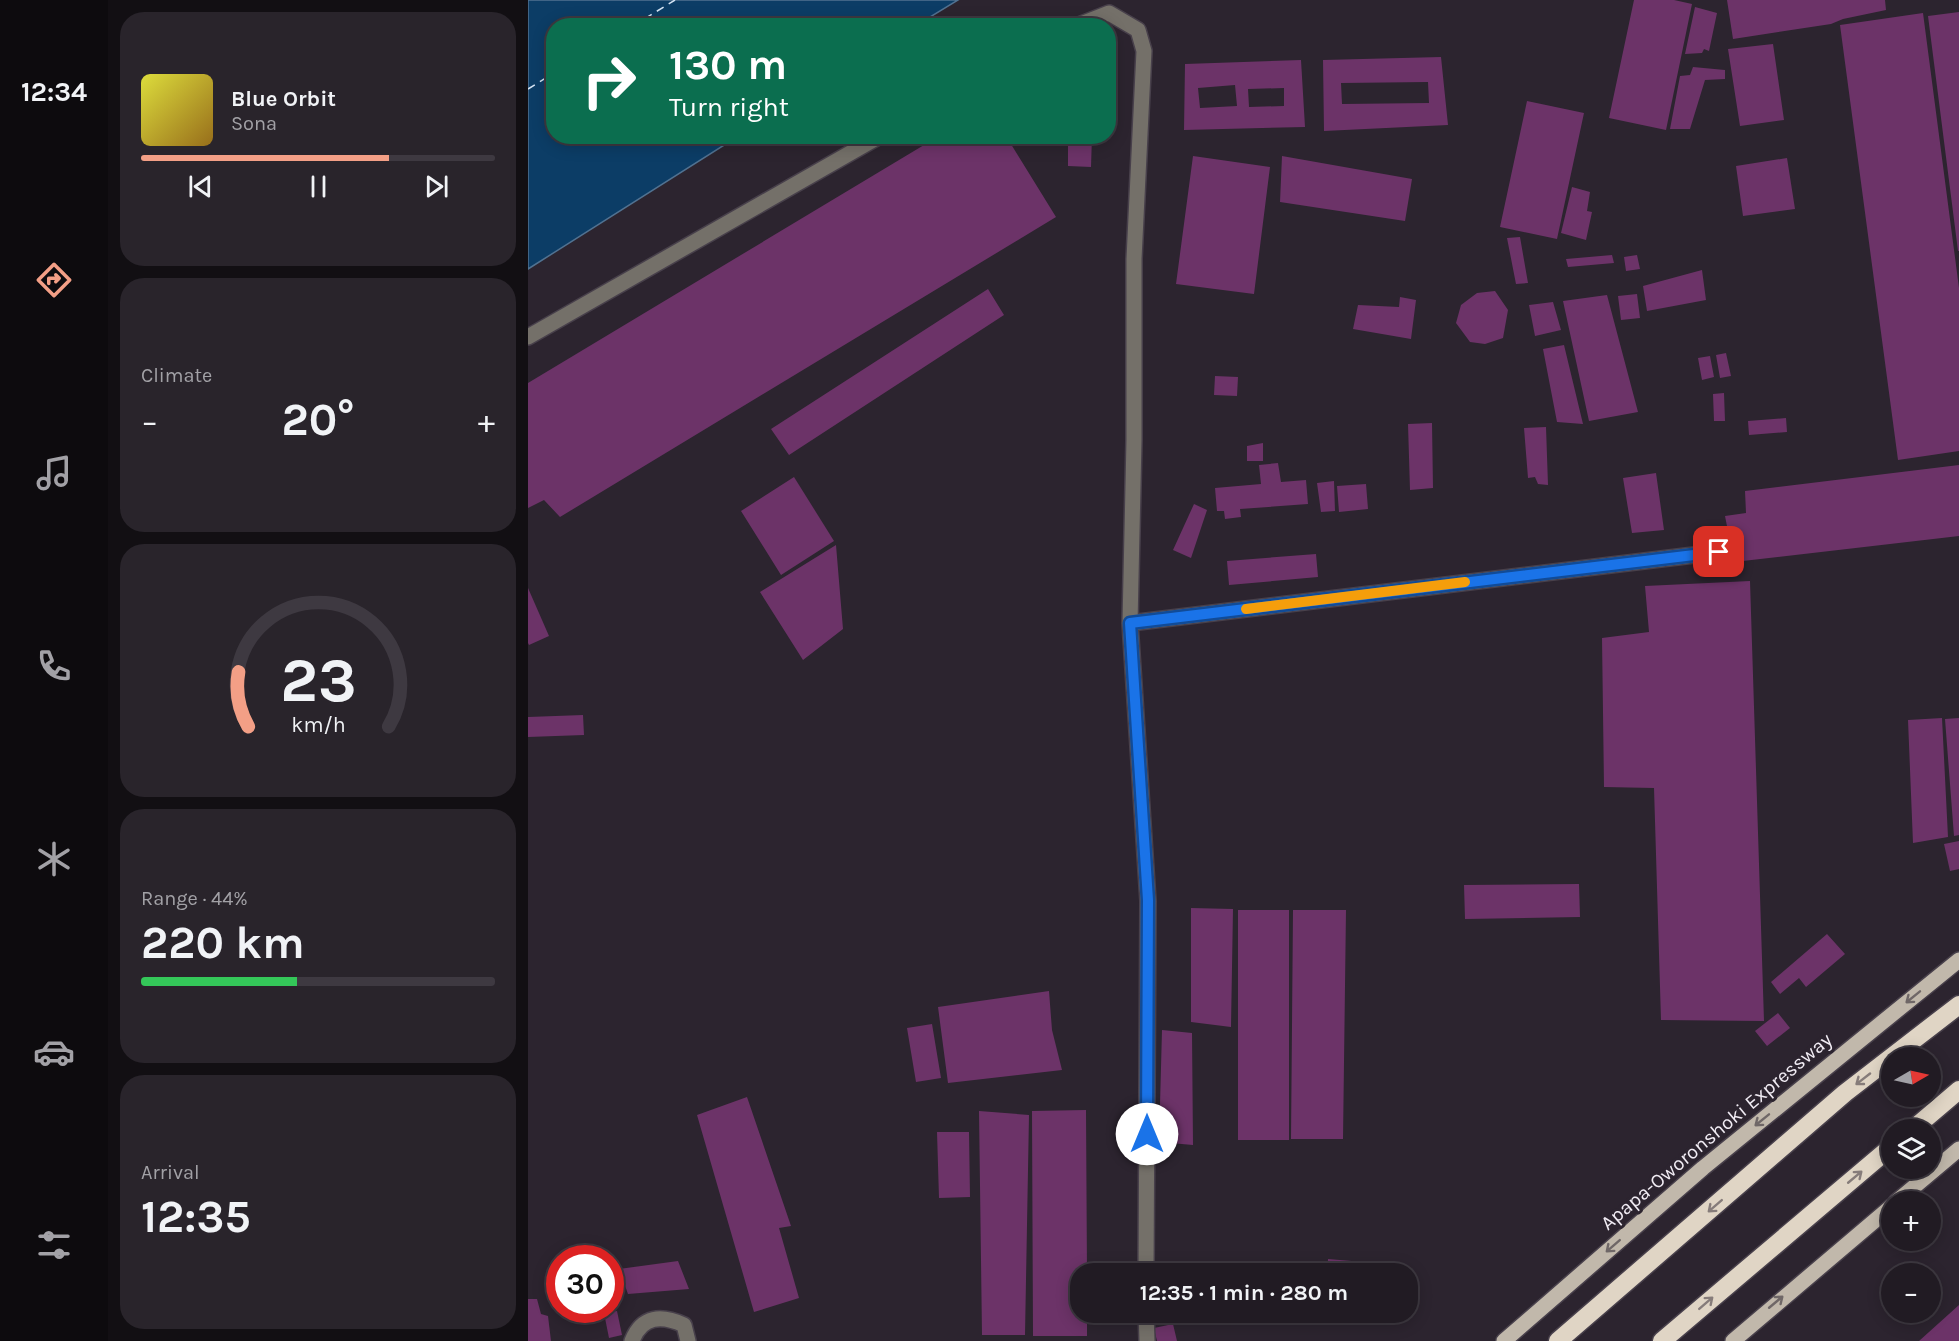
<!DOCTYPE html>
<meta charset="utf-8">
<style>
:root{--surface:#211b23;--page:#29242b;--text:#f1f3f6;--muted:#a2a1a6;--line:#3e3941;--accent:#f39f86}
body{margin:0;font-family:Karla,sans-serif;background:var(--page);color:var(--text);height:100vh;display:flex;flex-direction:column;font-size:22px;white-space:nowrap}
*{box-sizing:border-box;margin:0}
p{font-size:20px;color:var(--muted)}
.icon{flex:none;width:33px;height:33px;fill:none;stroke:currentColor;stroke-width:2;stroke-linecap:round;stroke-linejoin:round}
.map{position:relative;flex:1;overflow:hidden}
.details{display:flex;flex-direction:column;gap:12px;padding:12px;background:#120f13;width:420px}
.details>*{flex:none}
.hud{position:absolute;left:18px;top:18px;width:570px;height:126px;border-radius:24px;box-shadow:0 3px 15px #0003,0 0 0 2px var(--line);background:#0b6e4f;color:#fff;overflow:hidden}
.needle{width:39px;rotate:81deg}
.tools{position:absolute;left:1353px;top:1047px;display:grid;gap:12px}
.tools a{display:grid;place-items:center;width:60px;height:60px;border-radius:50%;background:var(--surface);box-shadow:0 3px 15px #0003,0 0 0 2px var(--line);font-size:30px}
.speed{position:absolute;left:18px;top:1245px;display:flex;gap:12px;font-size:30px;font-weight:700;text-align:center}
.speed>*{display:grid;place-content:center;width:78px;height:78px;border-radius:50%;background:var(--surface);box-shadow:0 3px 15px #0003,0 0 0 2px var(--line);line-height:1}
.speed .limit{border:9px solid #d22;background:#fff;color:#111}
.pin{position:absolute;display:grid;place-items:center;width:51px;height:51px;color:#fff;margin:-26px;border-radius:12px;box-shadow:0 3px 9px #0006}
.me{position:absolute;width:66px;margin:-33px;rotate:0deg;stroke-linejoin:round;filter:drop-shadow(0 0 4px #0008)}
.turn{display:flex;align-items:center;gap:21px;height:126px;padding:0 24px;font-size:27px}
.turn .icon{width:78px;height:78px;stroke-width:2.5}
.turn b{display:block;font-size:42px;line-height:51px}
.big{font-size:45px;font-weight:700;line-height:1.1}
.details .card{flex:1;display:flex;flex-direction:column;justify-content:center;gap:9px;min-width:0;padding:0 21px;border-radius:24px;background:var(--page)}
.details .dial{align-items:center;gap:0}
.dial svg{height:156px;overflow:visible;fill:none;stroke:var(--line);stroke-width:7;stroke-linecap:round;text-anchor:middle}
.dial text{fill:var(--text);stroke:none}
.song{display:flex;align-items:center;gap:18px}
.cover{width:72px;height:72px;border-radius:9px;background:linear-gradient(135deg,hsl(60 70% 55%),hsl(40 70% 35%))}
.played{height:6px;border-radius:3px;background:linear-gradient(90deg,var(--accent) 70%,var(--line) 70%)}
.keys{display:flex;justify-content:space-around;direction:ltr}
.heat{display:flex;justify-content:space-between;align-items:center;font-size:33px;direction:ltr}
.charge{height:9px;border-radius:4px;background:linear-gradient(90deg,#34c759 44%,var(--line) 0)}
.trip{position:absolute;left:542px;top:1263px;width:348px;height:60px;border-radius:24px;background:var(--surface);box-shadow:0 3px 15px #0003,0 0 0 2px var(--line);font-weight:700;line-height:60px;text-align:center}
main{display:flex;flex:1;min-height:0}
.menu{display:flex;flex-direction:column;width:108px;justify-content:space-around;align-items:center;background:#0d0b0e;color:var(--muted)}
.menu .icon{width:42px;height:42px}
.menu .on{color:var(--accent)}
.menu b{font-size:27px;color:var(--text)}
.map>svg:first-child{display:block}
.water{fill:#0c3d66;stroke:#517291;stroke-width:1.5}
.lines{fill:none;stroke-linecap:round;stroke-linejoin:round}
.ferry{stroke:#d3e3f3;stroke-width:1.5;stroke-dasharray:8 6;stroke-linecap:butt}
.building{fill:#6c3368;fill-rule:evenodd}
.minor-casing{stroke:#48404b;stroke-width:18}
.major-casing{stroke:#48404b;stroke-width:18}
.highway-casing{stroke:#48404b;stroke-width:21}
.minor{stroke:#747069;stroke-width:15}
.major{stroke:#c1b8ab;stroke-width:15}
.highway{stroke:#e0d5c5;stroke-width:18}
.oneway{stroke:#6f6767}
.oneway2{stroke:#867c7a}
.route-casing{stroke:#114b97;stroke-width:15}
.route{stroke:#1a73e8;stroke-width:10}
.slow{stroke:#f59e0b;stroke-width:10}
.labels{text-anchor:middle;stroke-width:6;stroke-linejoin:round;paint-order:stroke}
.street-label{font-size:20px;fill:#f1ecf4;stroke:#2c242f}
</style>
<main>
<nav class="menu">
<b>12:34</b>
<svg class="icon on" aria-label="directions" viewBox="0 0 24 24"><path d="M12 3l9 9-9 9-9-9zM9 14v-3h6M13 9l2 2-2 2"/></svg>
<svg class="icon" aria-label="music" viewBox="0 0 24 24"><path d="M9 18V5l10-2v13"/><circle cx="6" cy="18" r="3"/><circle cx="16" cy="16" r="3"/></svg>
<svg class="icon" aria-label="phone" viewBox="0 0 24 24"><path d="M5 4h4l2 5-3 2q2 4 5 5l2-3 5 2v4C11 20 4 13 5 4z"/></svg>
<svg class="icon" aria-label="climate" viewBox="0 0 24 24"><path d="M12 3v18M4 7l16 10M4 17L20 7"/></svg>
<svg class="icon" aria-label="car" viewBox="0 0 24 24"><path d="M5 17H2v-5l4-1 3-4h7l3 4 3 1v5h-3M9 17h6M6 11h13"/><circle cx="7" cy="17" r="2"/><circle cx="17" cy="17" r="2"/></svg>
<svg class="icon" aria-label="filters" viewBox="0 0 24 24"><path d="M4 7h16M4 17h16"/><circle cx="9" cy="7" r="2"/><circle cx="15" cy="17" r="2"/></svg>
</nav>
<section class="details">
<div class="card">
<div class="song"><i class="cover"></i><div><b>Blue Orbit</b><p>Sona</p></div></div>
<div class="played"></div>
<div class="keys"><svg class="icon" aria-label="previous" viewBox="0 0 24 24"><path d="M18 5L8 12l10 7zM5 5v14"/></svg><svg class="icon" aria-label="pause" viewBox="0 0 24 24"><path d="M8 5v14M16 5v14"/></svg><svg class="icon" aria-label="next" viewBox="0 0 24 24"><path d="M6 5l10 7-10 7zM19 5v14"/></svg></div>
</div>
<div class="card"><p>Climate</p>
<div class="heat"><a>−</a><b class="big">20°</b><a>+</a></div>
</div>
<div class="card dial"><svg viewBox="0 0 100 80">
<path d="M14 69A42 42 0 1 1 86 69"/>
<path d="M14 69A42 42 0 0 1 9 41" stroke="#f39f86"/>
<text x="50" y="56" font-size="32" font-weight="700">23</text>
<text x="50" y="72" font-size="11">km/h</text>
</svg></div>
<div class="card"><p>Range · 44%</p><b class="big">220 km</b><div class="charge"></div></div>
<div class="card"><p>Arrival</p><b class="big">12:35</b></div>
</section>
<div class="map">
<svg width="1431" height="1341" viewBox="0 0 1431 1341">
<rect width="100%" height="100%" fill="#2c242f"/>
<path class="water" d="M0 0H430L389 25 26 26V136L209 137 0 269Z"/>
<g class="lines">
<path class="ferry" d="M105 26 147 0
M0 89 26 73"/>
</g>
<path class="building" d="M1106 0H1146L1164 4 1138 130 1081 118Z
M1199 0H1357L1358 10 1315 19 1303 24 1205 39Z
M1167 7 1189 13 1181 51 1176 49 1174 53 1157 54Z
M1431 12V251H1430L1400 16Z
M1395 13 1431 288V451L1370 460 1312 25Z
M1245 44 1256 120 1212 126 1200 49Z
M913 57 920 125 796 131 795 60ZM900 82 901 103 814 104 813 83Z
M773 60 777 127 656 130 657 64ZM707 85 709 106 672 108 670 88ZM756 88V106L721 107 720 89Z
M1165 67 1197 70V79L1177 80 1162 129H1142L1152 76 1162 75Z
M999 101 1056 113 1029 239 972 227Z
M411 136H478L528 217 32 517 16 500 0 508V383Z
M540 136H564L563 167 540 166Z
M665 156 742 167 726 294 648 284Z
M754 156 884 179 877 221 752 202Z
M1259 158 1267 209 1215 216 1208 166Z
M1044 187 1062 192 1059 211 1064 212 1058 240 1033 233Z
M992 237 1000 283 988 284 979 238Z
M1084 255 1086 263 1040 267 1038 259Z
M1109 255 1112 269 1098 271 1096 257Z
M1174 270 1178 300 1119 311 1115 286Z
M460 289 476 315 261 455 243 429Z
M967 291 980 310 975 338 957 344 942 342 928 323 933 305 949 293Z
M1109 294 1112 318 1093 320 1090 296Z
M1079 295 1110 412 1061 421 1035 301Z
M872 297 888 300 883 339 825 329 830 305 871 307Z
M1025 302 1033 330 1007 336 1001 305Z
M1036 345 1055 424 1029 422 1015 349Z
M1198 353 1203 376 1192 378 1188 355Z
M1182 356 1186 377 1174 380 1170 358Z
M687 376 710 377 709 396 686 395Z
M1196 393 1197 421H1186L1185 394Z
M1258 418 1259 432 1221 435 1220 421Z
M904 423 905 488 882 490 880 424Z
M1018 427 1020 485 1010 484 1007 477 1000 478 996 428Z
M735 443V461H719V446Z
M750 463 753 482 778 480 780 504 712 509 713 517 697 519 696 511H689L687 488 733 484 731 465Z
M1431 465V536L1206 562 1197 516 1218 513 1217 491Z
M1128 473 1136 530 1104 533 1095 478Z
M266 477 306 541 253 575 213 511Z
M806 481 807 511 793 512 789 483Z
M838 484 840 509 811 512 809 486Z
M666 504 679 510 663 558 645 550Z
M308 545 315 629 275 660 232 592Z
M788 554 790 577 701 585 699 561Z
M1222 581 1236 1021 1133 1020 1126 788 1076 787 1074 638 1121 632 1117 586Z
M0 588 21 636 1 645 0 643Z
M55 715 56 735 0 737V717Z
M1414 718 1420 837 1385 843 1380 720Z
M1431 718V835L1426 836 1417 719Z
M1431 841V869L1422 871 1416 844Z
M1051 884 1052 917 937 919 936 885Z
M663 908 705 909 703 1027 663 1022Z
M710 910H761V1140H710Z
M765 910H818L815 1139H763Z
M1299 934 1317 954 1278 987 1271 978 1252 994 1243 982Z
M521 991 524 1030 534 1070 420 1083 410 1007Z
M1250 1013 1262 1028 1239 1046 1227 1031Z
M404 1024 413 1078 388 1082 379 1028Z
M634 1030 664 1033 665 1145 631 1142Z
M219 1097 263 1226 251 1228 271 1298 226 1312 169 1115Z
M558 1110 559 1274H552V1312H559V1336H505L504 1111Z
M451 1111 501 1115 497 1335H454Z
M409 1132H441L442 1197 411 1198Z
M800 1259 871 1265V1274H799Z
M150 1261 161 1289 100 1294 91 1269Z
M23 1265H32V1294H29Z
M0 1299H9L13 1314 20 1316 23 1341H0Z
M1431 1305V1341H1391Z
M89 1311 94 1335 81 1338 76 1313Z
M818 1312H868L867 1318Z
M645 1324 649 1341H629L626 1328Z"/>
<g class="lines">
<defs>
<path id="minor" d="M548 26 581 13 610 30 616 51 606 259V440L602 623 620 901 618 1274
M0 337 352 136
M602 623 1191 552
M618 1312 619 1341
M104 1341C114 1315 134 1315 156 1325L160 1341"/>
<path id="major" d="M1368 1202 1431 1149
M976 1341 1175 1168 1431 960
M1205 1341 1364 1206"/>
<path id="highway" d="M1384 1130 1431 1090
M1030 1341 1317 1093 1431 1005
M1134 1341 1364 1146"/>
</defs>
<use href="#minor" class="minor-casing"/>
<use href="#major" class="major-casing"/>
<use href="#highway" class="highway-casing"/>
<use href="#minor" class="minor"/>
<use href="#major" class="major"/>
<use href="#highway" class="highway"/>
</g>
<defs><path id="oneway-shaft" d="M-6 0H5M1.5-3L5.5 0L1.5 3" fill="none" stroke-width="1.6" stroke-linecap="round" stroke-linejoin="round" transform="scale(1.5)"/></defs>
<g class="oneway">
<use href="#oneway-shaft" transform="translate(1385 997) rotate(141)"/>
<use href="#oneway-shaft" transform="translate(1234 1120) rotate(141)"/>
<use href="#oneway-shaft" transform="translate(1085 1246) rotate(139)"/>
<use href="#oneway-shaft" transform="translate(1248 1302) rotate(-40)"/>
</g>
<g class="oneway2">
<use href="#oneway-shaft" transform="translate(1335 1079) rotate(142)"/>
<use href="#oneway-shaft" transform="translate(1327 1177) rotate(-40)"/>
<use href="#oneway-shaft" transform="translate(1187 1206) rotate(139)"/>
<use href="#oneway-shaft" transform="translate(1178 1303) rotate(-41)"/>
</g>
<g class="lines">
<defs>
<path id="route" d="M619 1134 620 900 602 623 1191 552"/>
</defs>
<use href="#route" class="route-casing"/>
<use href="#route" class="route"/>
<path class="slow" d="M718 609 937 582"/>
</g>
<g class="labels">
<g class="street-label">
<text transform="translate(1188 1131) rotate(-40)" y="7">Apapa-Oworonshoki Expressway</text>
</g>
</g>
</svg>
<div class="tools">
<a><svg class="needle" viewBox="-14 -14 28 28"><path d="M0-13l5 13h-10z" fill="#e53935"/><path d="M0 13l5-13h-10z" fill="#a2a1a6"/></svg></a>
<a><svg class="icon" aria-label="layers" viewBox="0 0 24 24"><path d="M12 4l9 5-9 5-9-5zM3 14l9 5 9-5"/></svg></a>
<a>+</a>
<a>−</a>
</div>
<div class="speed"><div class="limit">30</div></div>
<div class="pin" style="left:1191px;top:552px;background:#d93025"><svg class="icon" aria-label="arrive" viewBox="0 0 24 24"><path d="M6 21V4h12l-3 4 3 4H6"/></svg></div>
<svg class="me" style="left:619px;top:1134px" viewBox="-20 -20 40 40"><circle r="19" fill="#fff"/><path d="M0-13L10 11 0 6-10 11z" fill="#1a73e8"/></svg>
<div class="trip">12:35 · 1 min · 280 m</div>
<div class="hud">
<div class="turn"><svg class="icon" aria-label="right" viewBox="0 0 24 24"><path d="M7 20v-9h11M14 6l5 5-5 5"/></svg><div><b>130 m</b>Turn right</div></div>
</div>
</div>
</main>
